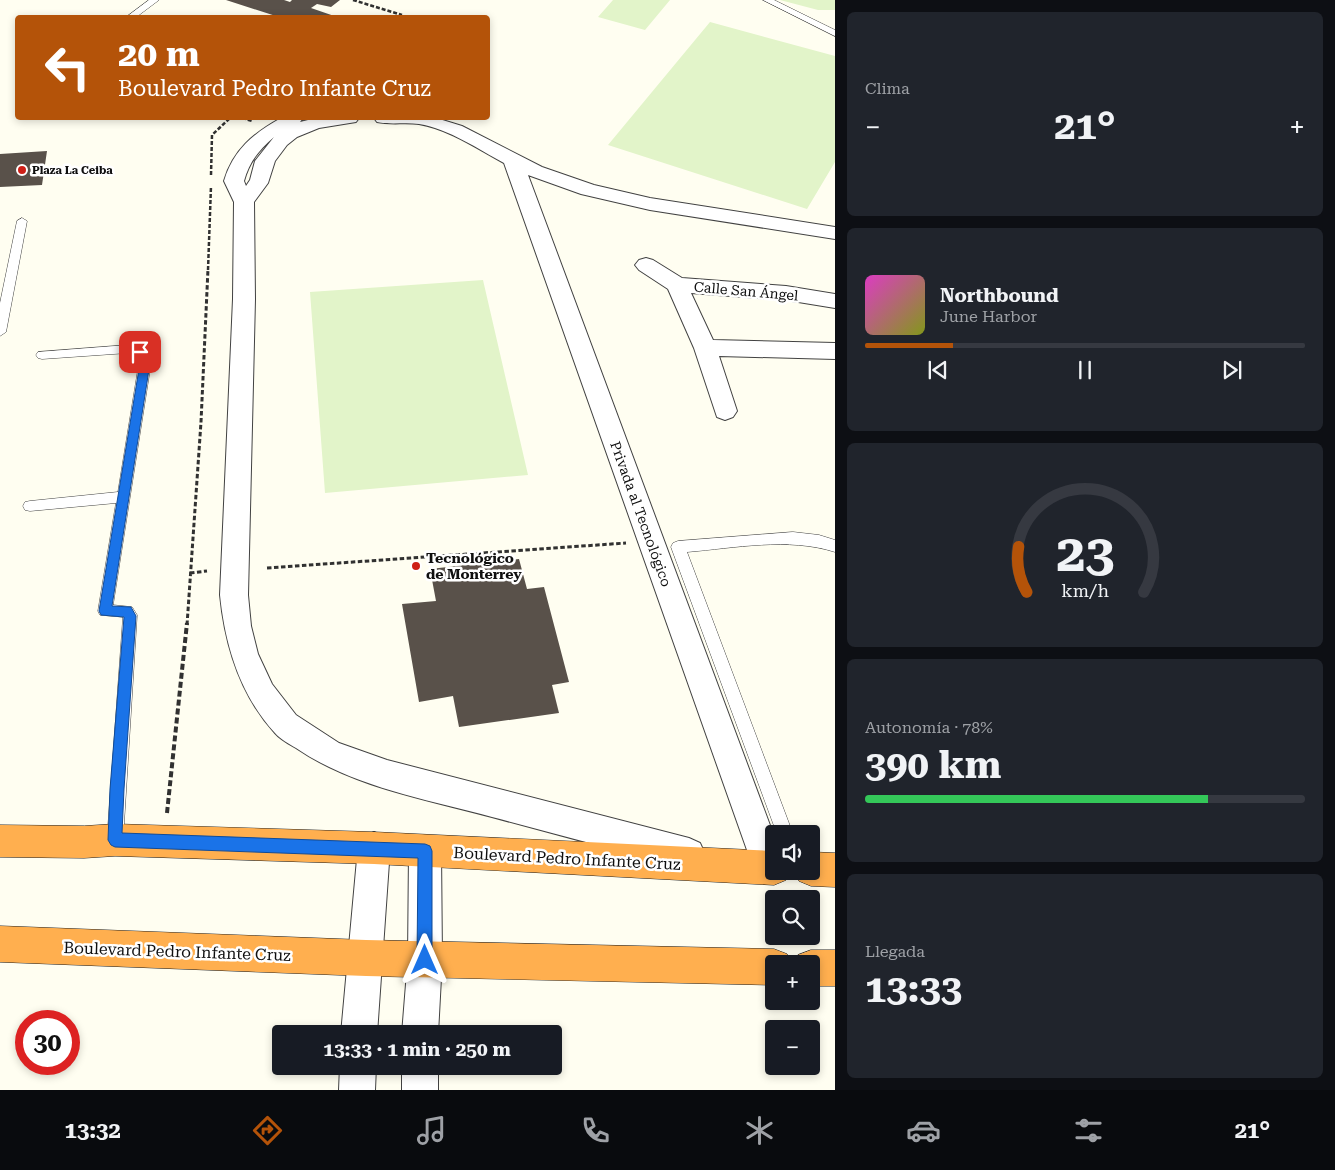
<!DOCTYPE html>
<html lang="es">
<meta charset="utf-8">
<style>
:root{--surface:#171b24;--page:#20242c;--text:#f1f3f6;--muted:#9ea1a6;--line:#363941;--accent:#b45309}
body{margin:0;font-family:"Roboto Serif",serif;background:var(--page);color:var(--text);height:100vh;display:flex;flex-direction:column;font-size:19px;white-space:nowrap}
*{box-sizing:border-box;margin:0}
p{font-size:16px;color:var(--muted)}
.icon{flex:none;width:28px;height:28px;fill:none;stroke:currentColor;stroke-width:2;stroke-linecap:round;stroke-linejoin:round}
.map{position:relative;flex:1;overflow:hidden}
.panel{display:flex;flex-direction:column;gap:12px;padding:12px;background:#0d0f14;width:500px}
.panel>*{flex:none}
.hud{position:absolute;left:15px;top:15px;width:475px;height:105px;border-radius:5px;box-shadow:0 2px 8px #0003;background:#b45309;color:#fff;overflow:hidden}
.controls{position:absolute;left:765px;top:825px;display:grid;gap:10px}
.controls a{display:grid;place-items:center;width:55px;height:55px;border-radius:5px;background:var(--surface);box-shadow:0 2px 8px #0003;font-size:25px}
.speed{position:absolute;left:15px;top:1010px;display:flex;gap:10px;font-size:25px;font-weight:700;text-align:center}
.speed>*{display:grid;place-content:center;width:65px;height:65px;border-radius:50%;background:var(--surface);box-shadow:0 2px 8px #0003;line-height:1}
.speed .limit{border:8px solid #d22;background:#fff;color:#111}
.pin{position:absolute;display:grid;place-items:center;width:42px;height:42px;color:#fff;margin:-21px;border-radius:10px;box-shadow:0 2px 8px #0006}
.me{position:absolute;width:55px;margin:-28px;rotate:0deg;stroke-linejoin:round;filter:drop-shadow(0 0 4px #0008)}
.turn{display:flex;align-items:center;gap:18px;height:105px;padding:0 20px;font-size:22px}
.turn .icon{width:65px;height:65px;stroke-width:2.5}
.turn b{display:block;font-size:35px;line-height:42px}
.big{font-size:38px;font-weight:700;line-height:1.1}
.panel .card{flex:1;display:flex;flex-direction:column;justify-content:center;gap:8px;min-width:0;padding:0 18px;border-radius:8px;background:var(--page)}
.panel .dial{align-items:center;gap:0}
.dial svg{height:130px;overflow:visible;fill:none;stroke:var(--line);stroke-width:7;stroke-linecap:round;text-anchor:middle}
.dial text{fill:var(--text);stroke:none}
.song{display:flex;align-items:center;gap:15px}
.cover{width:60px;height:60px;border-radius:8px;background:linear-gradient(135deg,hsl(310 70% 55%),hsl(70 70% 35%))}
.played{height:5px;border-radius:2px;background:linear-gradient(90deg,var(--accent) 20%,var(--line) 20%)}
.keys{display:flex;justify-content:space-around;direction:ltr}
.heat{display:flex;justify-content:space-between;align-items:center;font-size:28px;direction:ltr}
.charge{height:8px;border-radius:4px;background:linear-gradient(90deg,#34c759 78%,var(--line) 0)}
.trip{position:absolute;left:272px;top:1025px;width:290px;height:50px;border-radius:5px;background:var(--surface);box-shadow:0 2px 8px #0003;font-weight:700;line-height:50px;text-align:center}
.tab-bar{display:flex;height:80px;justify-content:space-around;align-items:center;background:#090b0e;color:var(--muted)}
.tab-bar .icon{width:35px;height:35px}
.tab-bar .selected{color:var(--accent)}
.tab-bar b{font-size:22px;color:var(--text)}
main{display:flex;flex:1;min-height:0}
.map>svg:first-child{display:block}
.pitch{fill:#e2f4c9}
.building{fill:#59514a}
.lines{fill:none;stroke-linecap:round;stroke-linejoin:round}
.lane-casing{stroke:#424242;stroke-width:1}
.street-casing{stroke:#424242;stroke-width:2}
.highway-casing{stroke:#202020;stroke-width:1}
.path-far2{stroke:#313131;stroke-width:2.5;stroke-dasharray:4 2;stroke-linecap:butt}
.path-far1{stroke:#313131;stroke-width:3;stroke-dasharray:4.5 2.5;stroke-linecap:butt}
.path{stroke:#313131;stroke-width:4;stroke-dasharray:6 3;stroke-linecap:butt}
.lane{fill:#fff;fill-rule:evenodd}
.street{fill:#fff;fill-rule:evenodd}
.highway{fill:#ffaf4f;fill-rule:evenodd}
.route{fill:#1a73e8;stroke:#114b97}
.poi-dot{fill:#ce2018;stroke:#fff;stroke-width:2}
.labels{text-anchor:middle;stroke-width:5;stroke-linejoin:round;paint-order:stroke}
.far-poi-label{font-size:11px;font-weight:bold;fill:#0f0f0f;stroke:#fff;text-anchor:start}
.street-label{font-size:14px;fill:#0f0f0f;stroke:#fff}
.poi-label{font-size:14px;font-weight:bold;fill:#0f0f0f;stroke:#fff;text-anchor:start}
.near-street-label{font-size:16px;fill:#0f0f0f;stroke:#fff}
</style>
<main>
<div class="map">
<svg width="835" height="1090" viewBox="0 0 835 1090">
<rect width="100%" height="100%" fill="#fffef1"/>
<path class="pitch" d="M613 0H670L645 30 598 17Z
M780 0H835V10H818Z
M710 22 835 56V162L807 209 608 145Z
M483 280 528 475 325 493 310 292Z"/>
<path class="building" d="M226 0H284L290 2 292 0H340L331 7 317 4 311 8 340 18H282Z
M47 151 42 185 0 187V154Z
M519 559 527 589 544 587 569 682 552 685 559 713 459 727 453 696 419 702 402 604 436 601 430 569Z"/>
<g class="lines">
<defs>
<path id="lane" d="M149 0H159L135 18H125Z
M763 0H774L835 30V36Z
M22 218 27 221 6 332 0 336V303L17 221Z
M128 345 144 349 151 363 113 605 132 607 137 615 123 840 121 846 115 848 109 846 107 840 123 617 100 615 98 611 116 503 30 511 25 510 23 506 25 502 30 501 118 492 139 363 135 355 128 353 42 359 38 358 36 355 38 352Z
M793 532 819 535 835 540V552C788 537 735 548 687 552L793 834H777L671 547 673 543 678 541Z"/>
<path id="street" d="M281 118H303L300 122 316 118H359L356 122 319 128 297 137 287 145 275 161 268 183 254 202 255 299 248 595 251 626 258 654 272 684 296 715 339 743 387 760 689 838 700 843 705 854 700 865 689 870C623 852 557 834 492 817 426 799 353 787 296 748 289 744 280 739 275 733 240 695 225 645 220 595L233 299 234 202 224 181C233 150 254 133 281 118ZM274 137 255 161 250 180 246 186 244 181C249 162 259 150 274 137Z
M374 118H436L462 126 542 167 594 185 650 198 835 227V239L650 210 581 194 528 175 774 836V871H783L780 878 769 883 758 878 753 867 504 163C478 149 449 129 419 124 405 122 391 125 377 122Z
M646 258 653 260 682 278 786 286 835 294V308L786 300 691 293 713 340 835 343V359L719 356 737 411 733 417 725 420 717 417 694 348 668 289 639 270 635 265 639 260Z
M374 832 385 837 390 848 377 1034H341L358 848 363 837Z
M425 835 436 840 441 851 442 959 438 1034H402L408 959 409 851 414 840Z
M340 1066H376L375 1090H339Z
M402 1066H438V1090H402Z"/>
<path id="highway" d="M115 824 374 832 774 851V871H790L786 880 774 885 374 864 115 856 84 858 0 857V825L84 826Z
M811 852 835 853V887L811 886 799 881 795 871H811Z
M0 926 366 940 774 949 787 954 791 964H774V985L366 976 0 962Z
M811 950H835V986H811V964H795L798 955Z"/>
</defs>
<use href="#lane" class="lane-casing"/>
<use href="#street" class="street-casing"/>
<use href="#highway" class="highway-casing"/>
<path class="path-far2" d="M353 0 402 15
M242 118 252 121
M211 175 212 135 230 118
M208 270 211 186"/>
<path class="path-far1" d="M267 568 626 543
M190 573 207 571
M187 625 201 422 208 269"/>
<path class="path" d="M167 813 187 623"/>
<use href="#lane" class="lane"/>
<use href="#street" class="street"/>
<use href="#highway" class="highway"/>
</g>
<path class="route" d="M140 349 144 350 150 363 112 606 131 607 136 616 124 789 122 833 425 844 430 846 432 851V960L430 965 425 967 420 965 417 960 418 858 115 847 111 845 108 840 110 789 124 617 101 615 99 611 140 363 135 352Z"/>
<g class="poi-dot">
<circle cx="22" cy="170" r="5"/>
<circle cx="416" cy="566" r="5"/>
</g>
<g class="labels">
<g class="far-poi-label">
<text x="32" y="174">Plaza La Ceiba</text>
</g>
<g class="street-label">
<text transform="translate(746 291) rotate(5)" y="5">Calle San Ángel</text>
<text transform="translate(641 514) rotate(70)" y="5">Privada al Tecnológico</text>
</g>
<g class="poi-label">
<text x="426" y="563">Tecnológico<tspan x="426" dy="16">de Monterrey</tspan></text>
</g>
<g class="near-street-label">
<text transform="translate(567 858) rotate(3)" y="6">Boulevard Pedro Infante Cruz</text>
<text transform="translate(177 951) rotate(2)" y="6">Boulevard Pedro Infante Cruz</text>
</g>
</g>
</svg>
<div class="controls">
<a><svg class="icon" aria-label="sound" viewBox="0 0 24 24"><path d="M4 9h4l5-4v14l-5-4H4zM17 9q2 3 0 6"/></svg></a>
<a><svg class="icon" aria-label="search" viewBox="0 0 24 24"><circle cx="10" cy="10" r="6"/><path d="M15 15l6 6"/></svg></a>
<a>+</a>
<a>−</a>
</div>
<div class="speed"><div class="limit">30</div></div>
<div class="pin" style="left:140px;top:352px;background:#d93025"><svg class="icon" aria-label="arrive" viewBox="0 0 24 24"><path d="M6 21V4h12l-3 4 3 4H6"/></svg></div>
<svg class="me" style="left:425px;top:960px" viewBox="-20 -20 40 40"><path d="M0-17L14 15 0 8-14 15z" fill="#1a73e8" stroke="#fff" stroke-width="4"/></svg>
<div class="trip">13:33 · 1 min · 250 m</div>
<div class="hud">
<div class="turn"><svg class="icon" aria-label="left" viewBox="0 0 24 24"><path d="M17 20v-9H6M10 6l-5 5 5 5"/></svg><div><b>20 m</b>Boulevard Pedro Infante Cruz</div></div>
</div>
</div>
<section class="panel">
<div class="card"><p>Clima</p>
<div class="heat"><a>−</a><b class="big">21°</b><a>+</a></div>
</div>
<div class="card">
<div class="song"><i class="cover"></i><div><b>Northbound</b><p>June Harbor</p></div></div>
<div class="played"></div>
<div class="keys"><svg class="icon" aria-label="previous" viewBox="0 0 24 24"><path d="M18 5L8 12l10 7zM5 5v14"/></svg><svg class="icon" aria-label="pause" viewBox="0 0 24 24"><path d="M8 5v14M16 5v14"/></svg><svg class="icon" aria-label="next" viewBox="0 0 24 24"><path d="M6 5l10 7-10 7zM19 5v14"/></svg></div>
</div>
<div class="card dial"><svg viewBox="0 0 100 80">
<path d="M14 69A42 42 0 1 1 86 69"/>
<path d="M14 69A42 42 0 0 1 9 41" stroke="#b45309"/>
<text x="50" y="56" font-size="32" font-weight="700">23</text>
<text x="50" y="72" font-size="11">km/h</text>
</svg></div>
<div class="card"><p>Autonomía · 78%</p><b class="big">390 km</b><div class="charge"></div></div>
<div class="card"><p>Llegada</p><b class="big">13:33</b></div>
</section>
</main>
<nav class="tab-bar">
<b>13:32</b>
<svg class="icon selected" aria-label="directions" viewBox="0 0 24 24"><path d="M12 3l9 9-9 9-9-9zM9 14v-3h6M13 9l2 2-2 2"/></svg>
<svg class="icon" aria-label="music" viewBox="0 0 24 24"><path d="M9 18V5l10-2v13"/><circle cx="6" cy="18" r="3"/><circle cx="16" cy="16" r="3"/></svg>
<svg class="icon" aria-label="phone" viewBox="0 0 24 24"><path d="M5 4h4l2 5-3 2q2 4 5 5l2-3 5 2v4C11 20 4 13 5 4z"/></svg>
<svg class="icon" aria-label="climate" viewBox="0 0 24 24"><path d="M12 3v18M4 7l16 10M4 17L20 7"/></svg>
<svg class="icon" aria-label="car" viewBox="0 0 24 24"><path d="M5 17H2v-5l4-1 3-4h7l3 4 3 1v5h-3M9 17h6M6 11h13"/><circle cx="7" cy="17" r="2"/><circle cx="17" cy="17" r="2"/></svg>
<svg class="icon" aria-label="filters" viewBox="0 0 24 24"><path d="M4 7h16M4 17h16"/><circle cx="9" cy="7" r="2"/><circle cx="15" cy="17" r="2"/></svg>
<b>21°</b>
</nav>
